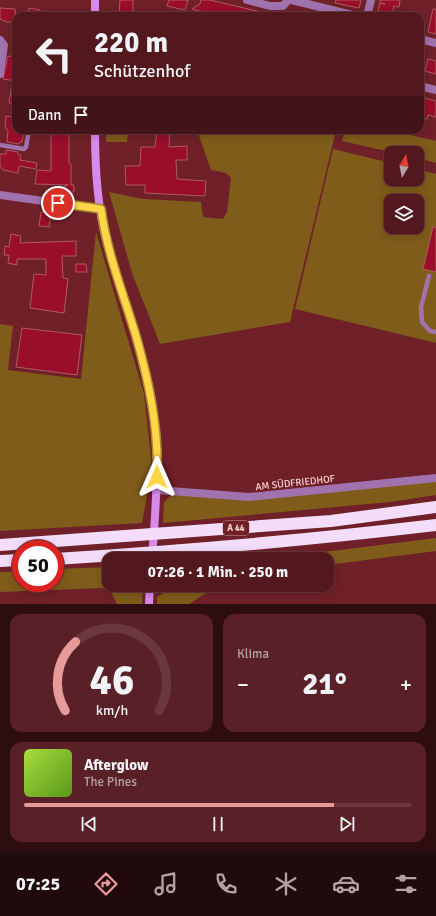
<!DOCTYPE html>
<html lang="de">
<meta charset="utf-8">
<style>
:root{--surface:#53181e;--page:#592127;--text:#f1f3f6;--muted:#b5a0a4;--line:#69373c;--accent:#e69b98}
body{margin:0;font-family:Signika,sans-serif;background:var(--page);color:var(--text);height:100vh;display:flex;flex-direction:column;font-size:15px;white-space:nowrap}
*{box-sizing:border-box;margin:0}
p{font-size:13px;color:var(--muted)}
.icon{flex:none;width:22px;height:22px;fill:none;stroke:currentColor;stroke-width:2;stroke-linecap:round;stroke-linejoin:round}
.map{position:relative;height:604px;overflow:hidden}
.side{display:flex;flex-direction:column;gap:10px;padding:10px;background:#2e0d10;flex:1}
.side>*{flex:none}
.hud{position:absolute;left:12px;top:12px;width:412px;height:122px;border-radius:12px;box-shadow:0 2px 10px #0003,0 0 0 1px var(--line);background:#53181e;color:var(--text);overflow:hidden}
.needle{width:26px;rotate:10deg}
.fabs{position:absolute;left:384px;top:146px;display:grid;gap:8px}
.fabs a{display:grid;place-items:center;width:40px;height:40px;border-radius:8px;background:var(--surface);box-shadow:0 2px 10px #0003,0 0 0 1px var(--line);font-size:20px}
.speed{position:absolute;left:12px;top:540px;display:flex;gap:8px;font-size:20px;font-weight:700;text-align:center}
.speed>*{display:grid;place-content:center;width:52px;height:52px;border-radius:50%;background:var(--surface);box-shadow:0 2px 10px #0003,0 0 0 1px var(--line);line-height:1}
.speed .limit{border:6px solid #d22;background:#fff;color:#111}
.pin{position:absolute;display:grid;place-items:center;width:34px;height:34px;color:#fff;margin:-17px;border:2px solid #fff;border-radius:50%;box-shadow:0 1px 4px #0007}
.me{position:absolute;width:44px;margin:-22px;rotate:0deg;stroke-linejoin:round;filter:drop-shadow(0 0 3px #0008)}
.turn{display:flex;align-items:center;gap:14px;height:84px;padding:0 16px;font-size:18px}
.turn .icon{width:52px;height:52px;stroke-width:2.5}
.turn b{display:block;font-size:28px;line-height:34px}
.then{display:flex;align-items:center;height:38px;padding:0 16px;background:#0003;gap:8px;font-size:15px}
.big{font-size:30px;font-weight:700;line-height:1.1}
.side .card{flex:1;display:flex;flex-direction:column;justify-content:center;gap:6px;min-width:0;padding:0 14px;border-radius:12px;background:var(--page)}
.side .dial{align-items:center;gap:0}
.dial svg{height:104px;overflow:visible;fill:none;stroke:var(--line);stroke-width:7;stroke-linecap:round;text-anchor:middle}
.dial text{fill:var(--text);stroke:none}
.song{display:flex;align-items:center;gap:12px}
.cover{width:48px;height:48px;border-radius:6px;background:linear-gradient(135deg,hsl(80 70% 55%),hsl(90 70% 35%))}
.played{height:4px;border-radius:2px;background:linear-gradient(90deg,var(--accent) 80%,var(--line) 80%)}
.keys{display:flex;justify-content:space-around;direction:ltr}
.heat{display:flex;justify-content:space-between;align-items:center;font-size:22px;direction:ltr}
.side .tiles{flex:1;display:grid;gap:10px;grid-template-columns:1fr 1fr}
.card:last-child{grid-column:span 2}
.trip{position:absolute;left:102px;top:552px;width:232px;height:40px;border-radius:12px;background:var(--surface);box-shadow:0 2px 10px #0003,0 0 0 1px var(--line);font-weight:700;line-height:40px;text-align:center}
.tabs{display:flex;height:64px;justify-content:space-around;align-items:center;background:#210a0c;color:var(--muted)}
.tabs .icon{width:28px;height:28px}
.tabs .on{color:var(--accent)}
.tabs b{font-size:18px;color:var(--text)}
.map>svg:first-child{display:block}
.green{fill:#7f5c1a;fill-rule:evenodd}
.building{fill:#980e2b;stroke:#b05b5f}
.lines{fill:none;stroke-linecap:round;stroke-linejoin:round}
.lane{stroke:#a072ae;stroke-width:4.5}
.street{stroke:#a072ae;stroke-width:8}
.secondary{stroke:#d68beb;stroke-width:8}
.highway{stroke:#f4ddfa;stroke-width:12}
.route-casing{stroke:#a68a30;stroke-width:10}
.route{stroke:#ffd54a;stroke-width:7}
.labels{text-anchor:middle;stroke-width:4;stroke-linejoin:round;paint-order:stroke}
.shield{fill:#6f2028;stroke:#d09d9f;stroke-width:1}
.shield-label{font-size:9px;font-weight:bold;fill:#f9d2d2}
.street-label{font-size:10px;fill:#f9d2d2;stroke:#6f2028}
</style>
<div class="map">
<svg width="436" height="604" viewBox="0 0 436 604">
<rect width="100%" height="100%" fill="#6f2028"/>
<path class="green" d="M106 130H128L127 142H106Z
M197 130H336L290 322 160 344 132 273 109 192 143 199 201 202 203 217 223 219 227 212 231 178 226 173 211 170Z
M345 130H388L436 141V163L417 158V153H395L342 141Z
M333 149 391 163V179H417V169L436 174V343L295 309ZM391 201H417V227H391Z
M96 232 144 394 152 467 142 523 0 531V324L13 326 8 370 81 379Z
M436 481V495L390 502 163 523 164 502 172 494 210 497Z
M436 538V551L327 565V559H231L332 551Z
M109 567V585H143L142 604H117L111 592 102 588 0 592V572L21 571V583H55V569Z
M195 585H213L214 588 189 604H157V597L167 591Z"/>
<path class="building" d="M120 0H133V15H119Z
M169 0H188L185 10 167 6Z
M201 0H210L265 13V16H210L211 14 192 9 200 4Z
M336 0H361L359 8 335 3Z
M380 0H400L399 7 394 6 392 16H377L380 3 385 4 380 3Z
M0 8 15 9 16 22H7L0 19Z
M29 8 40 10 39 16H28Z
M433 9H436V34L428 32Z
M8 56 16 57V81L3 79Z
M428 59 436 61V74L425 71Z
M12 83H16V104L9 103Z
M420 97 436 101V117L428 115 427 119 420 118Z
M6 116 16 117V130L24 131 22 142H20L19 144 7 142 8 130 6 129 5 125Z
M51 130H69V163L71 164V185H74V192H66L65 185H68L35 184 37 170 51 171Z
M157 130H170L169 147 187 146V160H176L177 179 206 181 205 196 145 193V185H126L125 166H140L141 147H155Z
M6 150 18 152V155H21L20 160 37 163 36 169 19 166 18 173 3 170 0 166V154H6Z
M41 212 51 213 49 227 39 226Z
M433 227H436V272L423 269Z
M11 234 21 236 20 243 76 241V256H62L63 278 68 279 64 313 30 308 34 274 46 275V259H17V265L8 263 9 255H4L5 246 9 247Z
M76 264H86L87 272H76Z
M22 328 82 335 77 375 16 367Z"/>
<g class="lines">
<path class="lane" d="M0 145 24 149 26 147 29 130
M429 276 421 307 422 322 430 331 436 332"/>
<path class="street" d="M247 0 270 6H283L288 0
M292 0 356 16
M367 16 371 0
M420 39 436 43
M0 40 4 45 0 74
M420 86 436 90
M0 195 101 209
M157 490 249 497 436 478"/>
<path class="secondary" d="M95 0V16
M95 130C95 164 97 205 106 239 119 291 141 342 151 396 161 450 156 504 152 559
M149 604 150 585"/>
<path class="highway" d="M0 545 331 521 436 507
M55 559C182 551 309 540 436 525
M0 561 21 560"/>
</g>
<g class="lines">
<defs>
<path id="route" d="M58 203 101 209C107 253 123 293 136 336 149 382 159 429 157 477"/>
</defs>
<use href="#route" class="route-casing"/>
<use href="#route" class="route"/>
</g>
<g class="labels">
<rect class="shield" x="223" y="521" width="26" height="14" rx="3"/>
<g class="shield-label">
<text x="236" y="531">A 44</text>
</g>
<g class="street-label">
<text transform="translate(295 482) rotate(-6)" y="4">AM SÜDFRIEDHOF</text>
</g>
</g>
</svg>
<div class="fabs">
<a><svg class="needle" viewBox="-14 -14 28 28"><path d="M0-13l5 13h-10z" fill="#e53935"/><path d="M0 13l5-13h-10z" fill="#b5a0a4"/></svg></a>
<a><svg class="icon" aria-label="layers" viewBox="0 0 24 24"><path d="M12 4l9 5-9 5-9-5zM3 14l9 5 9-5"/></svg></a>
</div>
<div class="speed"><div class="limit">50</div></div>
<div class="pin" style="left:58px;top:203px;background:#d93025"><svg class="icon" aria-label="arrive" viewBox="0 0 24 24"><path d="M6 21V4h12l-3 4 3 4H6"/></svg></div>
<svg class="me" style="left:157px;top:477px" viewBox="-20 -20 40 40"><path d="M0-17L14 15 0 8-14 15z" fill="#ffd54a" stroke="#fff" stroke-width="4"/></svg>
<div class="trip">07:26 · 1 Min. · 250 m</div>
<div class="hud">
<div class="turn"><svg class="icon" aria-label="left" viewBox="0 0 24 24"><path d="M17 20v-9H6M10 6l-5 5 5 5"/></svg><div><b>220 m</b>Schützenhof</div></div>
<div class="then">Dann<svg class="icon" aria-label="arrive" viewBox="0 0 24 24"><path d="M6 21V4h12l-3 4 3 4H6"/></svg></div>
</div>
</div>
<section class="side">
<div class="tiles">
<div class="card dial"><svg viewBox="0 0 100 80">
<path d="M14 69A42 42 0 1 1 86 69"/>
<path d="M14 69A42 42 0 0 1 22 16" stroke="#e69b98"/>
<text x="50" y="56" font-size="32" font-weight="700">46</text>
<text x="50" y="72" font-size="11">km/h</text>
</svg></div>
<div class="card"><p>Klima</p>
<div class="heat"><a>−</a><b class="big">21°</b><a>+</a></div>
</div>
<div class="card">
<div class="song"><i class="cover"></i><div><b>Afterglow</b><p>The Pines</p></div></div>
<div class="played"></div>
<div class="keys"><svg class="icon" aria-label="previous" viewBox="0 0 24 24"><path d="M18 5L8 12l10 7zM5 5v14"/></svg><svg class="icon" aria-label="pause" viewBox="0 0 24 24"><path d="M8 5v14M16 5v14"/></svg><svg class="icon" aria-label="next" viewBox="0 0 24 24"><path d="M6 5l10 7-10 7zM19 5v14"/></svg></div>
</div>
</div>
</section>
<nav class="tabs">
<b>07:25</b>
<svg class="icon on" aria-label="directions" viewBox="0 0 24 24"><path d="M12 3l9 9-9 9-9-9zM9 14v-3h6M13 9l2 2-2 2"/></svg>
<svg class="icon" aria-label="music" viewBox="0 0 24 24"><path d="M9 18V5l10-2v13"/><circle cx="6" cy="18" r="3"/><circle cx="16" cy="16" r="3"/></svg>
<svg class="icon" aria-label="phone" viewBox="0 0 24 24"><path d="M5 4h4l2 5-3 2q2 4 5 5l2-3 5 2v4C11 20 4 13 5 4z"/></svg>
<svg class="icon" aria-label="climate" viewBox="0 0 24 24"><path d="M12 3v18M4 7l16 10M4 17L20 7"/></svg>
<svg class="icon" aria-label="car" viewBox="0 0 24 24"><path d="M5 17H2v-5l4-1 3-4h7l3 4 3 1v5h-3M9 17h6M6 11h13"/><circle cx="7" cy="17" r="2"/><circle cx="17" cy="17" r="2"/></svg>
<svg class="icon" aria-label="filters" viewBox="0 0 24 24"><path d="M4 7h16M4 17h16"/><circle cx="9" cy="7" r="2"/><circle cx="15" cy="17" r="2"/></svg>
</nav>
